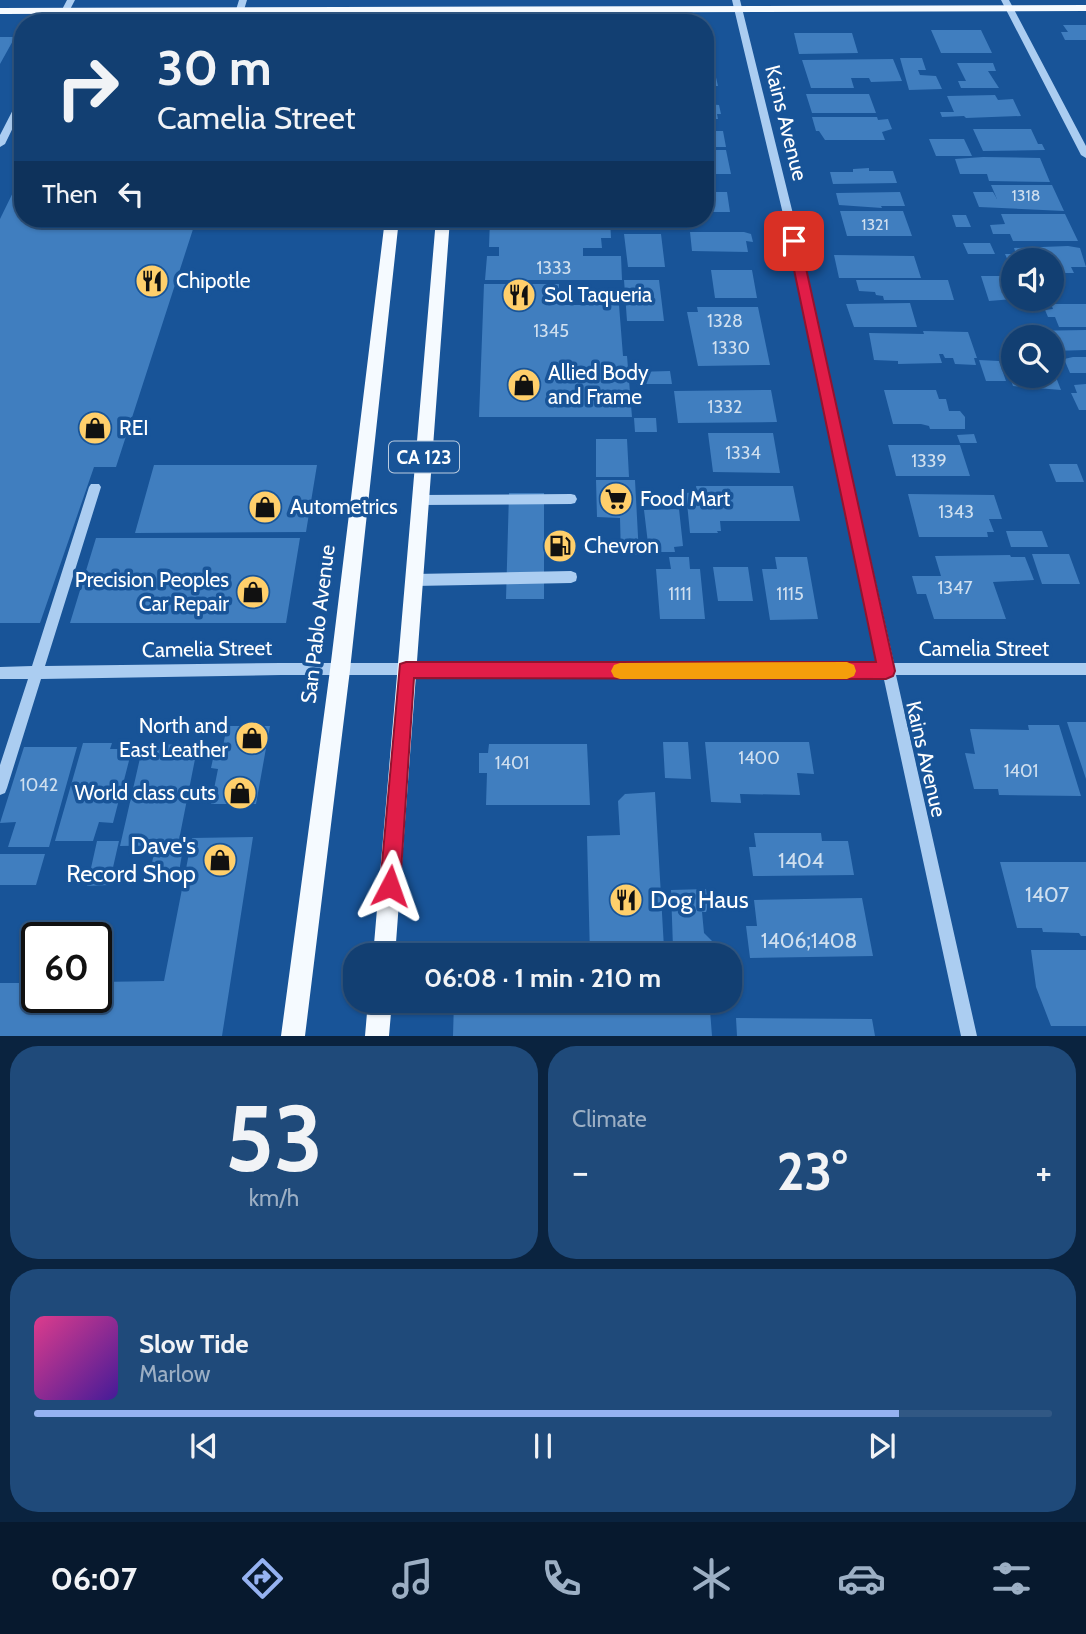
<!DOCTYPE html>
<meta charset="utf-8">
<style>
:root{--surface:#123f72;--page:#1f4a7a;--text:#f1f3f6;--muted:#9cafc4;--line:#315884;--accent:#95b2f1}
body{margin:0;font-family:Cabin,sans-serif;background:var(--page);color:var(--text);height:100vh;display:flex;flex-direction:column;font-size:26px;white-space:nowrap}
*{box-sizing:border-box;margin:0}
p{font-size:23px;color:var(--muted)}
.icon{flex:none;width:38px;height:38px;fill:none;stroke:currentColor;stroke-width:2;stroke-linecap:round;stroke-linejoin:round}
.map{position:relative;height:1036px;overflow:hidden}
.sheet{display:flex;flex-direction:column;gap:10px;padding:10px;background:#0a233f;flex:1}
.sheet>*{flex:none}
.banner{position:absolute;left:14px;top:14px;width:700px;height:214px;border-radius:28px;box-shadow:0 2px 5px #0004,0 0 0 2px var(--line);background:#123f72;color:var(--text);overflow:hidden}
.fabs{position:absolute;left:1001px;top:248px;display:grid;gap:14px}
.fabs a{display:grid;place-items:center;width:63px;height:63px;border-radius:50%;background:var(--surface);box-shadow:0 2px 5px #0004,0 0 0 2px var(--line);font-size:35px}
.speed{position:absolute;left:21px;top:922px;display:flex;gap:14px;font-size:35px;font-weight:700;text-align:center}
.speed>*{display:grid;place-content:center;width:91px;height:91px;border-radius:50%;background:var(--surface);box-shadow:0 2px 5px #0004,0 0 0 2px var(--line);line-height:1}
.speed .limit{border:4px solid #111;border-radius:10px;background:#fff;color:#111}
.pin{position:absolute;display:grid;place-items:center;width:60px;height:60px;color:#fff;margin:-30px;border-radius:14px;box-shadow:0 4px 10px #0006}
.me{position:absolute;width:77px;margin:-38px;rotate:4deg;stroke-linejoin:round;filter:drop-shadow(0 0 5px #0008)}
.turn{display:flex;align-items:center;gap:24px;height:147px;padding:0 28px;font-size:32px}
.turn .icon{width:91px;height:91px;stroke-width:2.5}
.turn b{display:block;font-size:49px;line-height:60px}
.then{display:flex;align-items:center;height:66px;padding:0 28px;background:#0003;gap:14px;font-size:26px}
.big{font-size:52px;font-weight:700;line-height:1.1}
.sheet .widget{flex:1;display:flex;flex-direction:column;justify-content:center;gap:10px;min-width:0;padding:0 24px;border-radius:28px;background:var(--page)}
.sheet .dial{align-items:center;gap:0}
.dial b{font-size:91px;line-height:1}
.song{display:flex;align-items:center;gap:21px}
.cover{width:84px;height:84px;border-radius:10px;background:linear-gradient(135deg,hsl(330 70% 55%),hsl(260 70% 35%))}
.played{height:7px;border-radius:4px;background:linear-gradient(90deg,var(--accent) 85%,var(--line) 85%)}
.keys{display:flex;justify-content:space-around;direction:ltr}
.heat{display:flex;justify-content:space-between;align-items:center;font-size:38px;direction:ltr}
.sheet .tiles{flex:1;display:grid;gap:10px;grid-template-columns:1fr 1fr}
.widget:last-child{grid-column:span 2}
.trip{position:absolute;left:343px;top:943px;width:399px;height:70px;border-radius:28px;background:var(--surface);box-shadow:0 2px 5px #0004,0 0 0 2px var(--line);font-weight:700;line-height:70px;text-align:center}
.tabs{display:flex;height:112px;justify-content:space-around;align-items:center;background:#07192e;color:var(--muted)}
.tabs .icon{width:49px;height:49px}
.tabs .on{color:var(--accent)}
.tabs b{font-size:32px;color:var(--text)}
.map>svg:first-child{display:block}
.building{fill:#407ebf}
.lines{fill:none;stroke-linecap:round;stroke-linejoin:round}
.minor{fill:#abcdf1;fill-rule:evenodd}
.major{fill:#f5faff;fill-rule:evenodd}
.route{fill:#e11d48;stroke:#92132f;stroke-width:2}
.slow{fill:#f59e0b}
.labels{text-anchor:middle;stroke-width:7;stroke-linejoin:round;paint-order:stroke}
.far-number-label{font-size:16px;fill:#cfdfef}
.number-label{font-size:18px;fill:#cfdfef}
.shield{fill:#185498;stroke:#bacce0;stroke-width:2}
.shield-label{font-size:19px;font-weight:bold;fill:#fff}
.street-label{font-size:21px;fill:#fff;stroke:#185498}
.poi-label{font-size:21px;fill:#fff;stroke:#185498;text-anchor:start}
.near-number-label{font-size:21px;fill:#cfdfef}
.near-poi-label{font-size:24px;fill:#fff;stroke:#185498;text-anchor:end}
</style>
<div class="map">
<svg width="1086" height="1036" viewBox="0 0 1086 1036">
<rect width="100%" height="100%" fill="#185498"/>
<path class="building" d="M1063 25H1086V40H1065L1061 32H1068Z
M931 30H981L992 53H941Z
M794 33H852L858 53 799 54Z
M0 37H15L0 64Z
M900 58H922L926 70H918L920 75 936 76 942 89 909 90Z
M893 59 902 81 871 82 869 78H851L854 88H811L802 60Z
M705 60H712L718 86H705Z
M957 63H993L996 71H988L999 88H961L958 81H966Z
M806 94H869L876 113H812Z
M995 95 998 100 1013 99 1021 116 966 118 964 116 942 117 940 112H954L947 96Z
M705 104 719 105 721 114H717L718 119H713L715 126H705Z
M812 117H877L878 120 888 119 892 129 882 132 885 140H825L819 131H816Z
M973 129H1031L1038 144H1042L1045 150 983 151Z
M705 131H723L726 147H705Z
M929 139H964L972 156H936Z
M705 150H726L731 174H705Z
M983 157 1040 158 1050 182 989 181 987 174H960L955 159Z
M869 168V171H893L897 183 833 184 830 172H853V169Z
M23 172V219H145L144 222 195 223 116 467H94L40 623H0V219Z
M991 185H1052L1064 211 979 207 973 192H993L997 199Z
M705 192H727L730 212H705Z
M900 192 905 206H881L882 208 839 205 836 193Z
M840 211H903L912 236H847Z
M1001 214H1065L1078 241H1013L1010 234H993L990 225 1005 224Z
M952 215H966L971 227H956Z
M490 219H610L611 238H601L602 248H583V256H621L622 280H485L487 256H499V247H489Z
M690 232H744L751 234 753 242 746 241 748 252 692 251Z
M624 234H661L665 267H628Z
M963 243H990L995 254H968Z
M1068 246 1080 248 1086 267H1071L1074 273H1052V261H1013V265H1010L1005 254H1016L1014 248Z
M834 255 914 256 921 278H839Z
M711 270H752L757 298H715Z
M981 276H1013V299L989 301Z
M624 280H659L664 321H627Z
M856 280H948L954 300H884L883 296 876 295 875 292 859 291Z
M484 284H559V305H619L623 356H627L632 417H479Z
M910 303 917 327H854L846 304Z
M1051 304H1086V327H1059L1055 317H1048L1045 310 1053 309Z
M697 307H758L770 365 698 366 687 312H698Z
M1086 330V350L1052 351V338H1029L1027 331Z
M923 331 968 332 977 358H974L976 365 955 364 953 358H945L943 354H939L942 363 898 364V361L874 360 869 333 924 334Z
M1002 355H1013V376H1052V367L1061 390 1013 386Z
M1073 357H1086V373H1070L1064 359Z
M979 360 999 361 1006 381H986Z
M670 371 672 384H637L635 372Z
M1086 384V410H1079L1071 393H1077L1074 385Z
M771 390 777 422 678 423 674 391Z
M884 390H936L939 399H946L949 411H960L965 417V429H930L929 426 921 424H893Z
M634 418H656L657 432H635Z
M708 433H773L780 473 713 472Z
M974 434 977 443H960L957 435Z
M596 439H627L629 477H596Z
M888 445H960L970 476H896Z
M1049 464H1077L1084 482H1056Z
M154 465H317L306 532 135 533Z
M596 480H635L639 555H621L620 518 597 517Z
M696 486H793L800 521H720L721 531H717L718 533H690L686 493 697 492Z
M509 493H544V599H506Z
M908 494 994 495 1002 519H989L994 532H987L988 537H919Z
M679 509 683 546 674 547 675 552H649L644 510Z
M1006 531H1042L1048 547H1011Z
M96 538H300L286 623H70Z
M1032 554H1069L1080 584H1042Z
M1010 555 1011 557H1025L1034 580 993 582 1006 619H934L926 594H917L912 576H941L935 556Z
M669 557H689L690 569H700L705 619H660L656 569H671Z
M775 557H807L818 619 770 620 762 569H777Z
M713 567H748L753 601H718Z
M1067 722H1086V779Z
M1028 725H1059L1081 796 999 795 998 789H974L965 753 975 754 970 729 1029 730Z
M227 726H270L256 804H211L218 769 211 768 216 745 223 746Z
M663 742H688L691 779 665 778Z
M705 742H809L814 774 797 773 800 795 740 794 741 803 711 802Z
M83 743H112L110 749H132L113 823 99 822 93 841H55Z
M198 744 178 845 120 846 143 745Z
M489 744H587L590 805H486L487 773H479V753H488Z
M24 747H77L49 847H8L16 822 0 823Z
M655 792 664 948H673L671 890 706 889 708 906 706 912H702L704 933 720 949 721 956H590L587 836 620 835 618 801 625 794Z
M754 833H821L822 841H848L854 875 753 876 749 847H756Z
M253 837 222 1036H0V983H37V998H96V982L164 981 192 838Z
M97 841H119L109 885 87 886Z
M155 848H183L178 878H149Z
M0 854H45L36 885H0Z
M1000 862H1086V936H1081L1079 933 1043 932 1042 928H1017Z
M862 898 873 956 750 958 746 926H757L754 900Z
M1031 950H1086V1026H1051L1036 987Z
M454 1001H724L725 1010H710L712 1036H453Z
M736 1018 872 1019 875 1036H737Z"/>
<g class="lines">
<path class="minor" d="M67 0H75L63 23H55Z
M239 0H247L240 23H232Z
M732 0H740L793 214 894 663H1086V675H896L977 1036H961L883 675H281L41 679 7 788 5 793 0 795V765L28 679H0V667L32 666 89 487 91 484H99L101 487 45 666 281 663H880L783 214Z
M1001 0H1009L1086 146V158L1081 155Z
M23 95V107L5 144 0 147V135L19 98Z
M571 494 575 495 577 499 575 503 571 504 420 505 416 504 414 500 416 496 420 495Z
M571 571 576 573 577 577 576 581 571 583 414 586 409 584 408 580 409 576 414 574Z"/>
<path class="major" d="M1086 5V11L0 14V8Z
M385 219H399L350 670 305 1036H281L330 670Z
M436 219H450L395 956H373Z
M368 1001H392L389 1036H365Z"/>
</g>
<path class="route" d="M794 236 800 241 895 671 893 676 886 679 414 678 400 886 397 893 390 896 382 893 380 886 400 664 406 662H876L788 241Z"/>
<path class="slow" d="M847 662 854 665 856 671 854 676 847 679H620L614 677 611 671 614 665 620 663Z"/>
<defs>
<symbol id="restaurant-disc" viewBox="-11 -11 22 22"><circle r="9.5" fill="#ffcf6b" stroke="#185498"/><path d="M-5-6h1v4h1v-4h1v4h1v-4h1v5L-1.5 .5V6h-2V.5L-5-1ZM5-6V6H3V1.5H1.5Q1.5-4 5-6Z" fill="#111"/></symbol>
<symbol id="shop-disc" viewBox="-11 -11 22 22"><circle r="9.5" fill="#ffcf6b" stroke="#185498"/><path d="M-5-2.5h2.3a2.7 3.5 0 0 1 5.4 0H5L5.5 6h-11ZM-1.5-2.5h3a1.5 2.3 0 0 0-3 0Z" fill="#111"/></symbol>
<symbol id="supermarket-disc" viewBox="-11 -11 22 22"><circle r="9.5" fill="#ffcf6b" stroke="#185498"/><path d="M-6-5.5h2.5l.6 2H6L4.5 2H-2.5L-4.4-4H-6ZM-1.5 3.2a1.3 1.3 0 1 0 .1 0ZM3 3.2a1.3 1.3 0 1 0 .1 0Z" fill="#111"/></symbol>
<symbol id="fuel-disc" viewBox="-11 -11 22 22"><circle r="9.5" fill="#ffcf6b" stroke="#185498"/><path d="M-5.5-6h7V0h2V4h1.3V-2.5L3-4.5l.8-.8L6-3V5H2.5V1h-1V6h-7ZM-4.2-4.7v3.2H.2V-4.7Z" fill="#111"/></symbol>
</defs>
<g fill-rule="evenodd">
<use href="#restaurant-disc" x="133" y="262" width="38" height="38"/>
<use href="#restaurant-disc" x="500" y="276" width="38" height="38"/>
<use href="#shop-disc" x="505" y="366" width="38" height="38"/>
<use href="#shop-disc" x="76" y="409" width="38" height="38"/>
<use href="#supermarket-disc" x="597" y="480" width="38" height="38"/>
<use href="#shop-disc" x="246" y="488" width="38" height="38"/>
<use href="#fuel-disc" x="541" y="527" width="38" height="38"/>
<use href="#shop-disc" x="234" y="573" width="38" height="38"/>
<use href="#shop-disc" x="233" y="719" width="38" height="38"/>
<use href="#shop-disc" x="221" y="774" width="38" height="38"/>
<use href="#shop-disc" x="201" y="841" width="38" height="38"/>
<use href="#restaurant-disc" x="607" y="881" width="38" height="38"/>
</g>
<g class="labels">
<g class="far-number-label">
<text x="1026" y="201">1318</text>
<text x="875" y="230">1321</text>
</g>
<g class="number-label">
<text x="554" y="274">1333</text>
<text x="725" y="327">1328</text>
<text x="551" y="337">1345</text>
<text x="731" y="354">1330</text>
<text x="725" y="413">1332</text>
<text x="743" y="459">1334</text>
<text x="929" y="467">1339</text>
<text x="956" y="518">1343</text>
<text x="955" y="594">1347</text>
<text x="680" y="600">1111</text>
<text x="790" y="600">1115</text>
<text x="759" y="764">1400</text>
<text x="512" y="769">1401</text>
<text x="1021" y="777">1401</text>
<text x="39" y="791">1042</text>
</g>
<rect class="shield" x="389" y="441.5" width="70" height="31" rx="5"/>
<g class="shield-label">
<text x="424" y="464">CA 123</text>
</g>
<g class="street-label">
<text transform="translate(786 123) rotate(76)" y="7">Kains Avenue</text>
<text transform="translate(318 624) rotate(-83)" y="7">San Pablo Avenue</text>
<text transform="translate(207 649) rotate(-1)" y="7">Camelia Street</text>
<text x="984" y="656">Camelia Street</text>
<text transform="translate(926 759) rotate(77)" y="7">Kains Avenue</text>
</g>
<g class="poi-label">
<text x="176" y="288">Chipotle</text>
<text x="544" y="302">Sol Taqueria</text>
<text x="548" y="380">Allied Body<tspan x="548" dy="24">and Frame</tspan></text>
<text x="119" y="435">REI</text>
<text x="640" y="506">Food Mart</text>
<text x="290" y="514">Autometrics</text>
<text x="584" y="553">Chevron</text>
<text x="229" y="587" text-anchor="end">Precision Peoples<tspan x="229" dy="24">Car Repair</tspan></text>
<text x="228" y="733" text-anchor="end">North and<tspan x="228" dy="24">East Leather</tspan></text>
<text x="216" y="800" text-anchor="end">World class cuts</text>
</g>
<g class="near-number-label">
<text x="801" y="868">1404</text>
<text x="1047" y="902">1407</text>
<text x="809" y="948">1406;1408</text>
</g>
<g class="near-poi-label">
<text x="196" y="854">Dave's<tspan x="196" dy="28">Record Shop</tspan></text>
<text x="650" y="908" text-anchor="start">Dog Haus</text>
</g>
</g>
</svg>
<div class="fabs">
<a><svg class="icon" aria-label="sound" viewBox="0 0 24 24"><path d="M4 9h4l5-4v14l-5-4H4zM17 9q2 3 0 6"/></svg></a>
<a><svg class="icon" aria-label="search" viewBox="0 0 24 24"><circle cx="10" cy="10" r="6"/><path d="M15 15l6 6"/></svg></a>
</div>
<div class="speed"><div class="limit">60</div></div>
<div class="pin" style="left:794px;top:241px;background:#d93025"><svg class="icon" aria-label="arrive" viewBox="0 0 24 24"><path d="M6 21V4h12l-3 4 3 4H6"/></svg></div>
<svg class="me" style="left:390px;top:886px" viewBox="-20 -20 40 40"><path d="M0-17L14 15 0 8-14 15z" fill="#e11d48" stroke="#fff" stroke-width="4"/></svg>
<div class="trip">06:08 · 1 min · 210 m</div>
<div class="banner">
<div class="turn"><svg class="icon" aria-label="right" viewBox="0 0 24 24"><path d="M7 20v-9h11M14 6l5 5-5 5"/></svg><div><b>30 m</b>Camelia Street</div></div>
<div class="then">Then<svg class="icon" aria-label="left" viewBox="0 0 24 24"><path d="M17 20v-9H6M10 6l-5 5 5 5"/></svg></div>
</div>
</div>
<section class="sheet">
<div class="tiles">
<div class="widget dial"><b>53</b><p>km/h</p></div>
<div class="widget"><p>Climate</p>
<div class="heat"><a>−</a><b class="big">23°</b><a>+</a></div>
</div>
<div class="widget">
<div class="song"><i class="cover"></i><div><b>Slow Tide</b><p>Marlow</p></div></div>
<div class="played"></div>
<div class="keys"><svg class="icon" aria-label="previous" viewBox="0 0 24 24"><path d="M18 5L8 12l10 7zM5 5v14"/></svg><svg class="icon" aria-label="pause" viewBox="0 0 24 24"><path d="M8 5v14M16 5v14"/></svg><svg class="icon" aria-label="next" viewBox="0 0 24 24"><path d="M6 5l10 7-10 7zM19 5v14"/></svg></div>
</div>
</div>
</section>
<nav class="tabs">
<b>06:07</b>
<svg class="icon on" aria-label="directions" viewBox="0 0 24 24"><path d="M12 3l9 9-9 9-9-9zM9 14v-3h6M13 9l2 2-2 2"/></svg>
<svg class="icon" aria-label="music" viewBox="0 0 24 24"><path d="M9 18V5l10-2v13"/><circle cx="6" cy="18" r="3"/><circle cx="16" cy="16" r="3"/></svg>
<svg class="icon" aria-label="phone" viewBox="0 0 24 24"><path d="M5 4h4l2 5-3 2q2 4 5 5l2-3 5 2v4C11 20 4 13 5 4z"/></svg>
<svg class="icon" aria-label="climate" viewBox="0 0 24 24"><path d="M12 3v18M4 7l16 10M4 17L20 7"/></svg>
<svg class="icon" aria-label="car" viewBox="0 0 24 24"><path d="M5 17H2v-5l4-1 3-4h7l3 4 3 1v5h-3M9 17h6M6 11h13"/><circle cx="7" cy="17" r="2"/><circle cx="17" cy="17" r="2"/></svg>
<svg class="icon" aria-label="filters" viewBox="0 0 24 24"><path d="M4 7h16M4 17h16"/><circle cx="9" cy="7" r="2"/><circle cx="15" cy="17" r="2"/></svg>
</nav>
